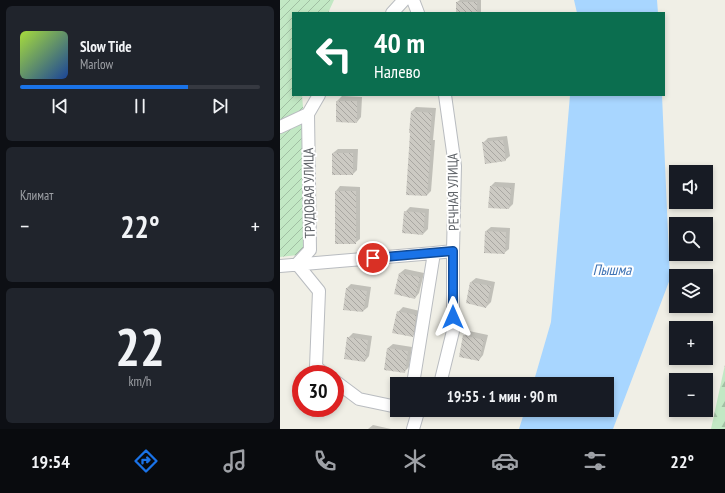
<!DOCTYPE html>
<html lang="ru">
<meta charset="utf-8">
<style>
:root{--surface:#171b24;--page:#20242c;--text:#f1f3f6;--muted:#9ea1a6;--line:#363941;--accent:#1a73e8}
body{margin:0;font-family:"PT Sans Narrow",sans-serif;background:var(--page);color:var(--text);height:100vh;display:flex;flex-direction:column;font-size:15px;white-space:nowrap}
*{box-sizing:border-box;margin:0}
p{font-size:13px;color:var(--muted)}
.icon{flex:none;width:22px;height:22px;fill:none;stroke:currentColor;stroke-width:2;stroke-linecap:round;stroke-linejoin:round}
.map{position:relative;flex:1;overflow:hidden}
.panel{display:flex;flex-direction:column;gap:6px;padding:6px;background:#0d0f14;width:280px}
.panel>*{flex:none}
.hud{position:absolute;left:12px;top:12px;width:373px;height:84px;border-radius:0px;box-shadow:0 2px 6px #0003;background:#0b6e4f;color:#fff;overflow:hidden}
.controls{position:absolute;left:389px;top:165px;display:grid;gap:8px}
.controls a{display:grid;place-items:center;width:44px;height:44px;border-radius:0px;background:var(--surface);box-shadow:0 2px 6px #0003;font-size:20px}
.speed{position:absolute;left:12px;top:365px;display:flex;gap:8px;font-size:20px;font-weight:700;text-align:center}
.speed>*{display:grid;place-content:center;width:52px;height:52px;border-radius:50%;background:var(--surface);box-shadow:0 2px 6px #0003;line-height:1}
.speed .limit{border:6px solid #d22;background:#fff;color:#111}
.pin{position:absolute;display:grid;place-items:center;width:34px;height:34px;color:#fff;margin:-17px;border:2px solid #fff;border-radius:50%;box-shadow:0 1px 4px #0007}
.me{position:absolute;width:44px;margin:-22px;rotate:0deg;stroke-linejoin:round;filter:drop-shadow(0 0 3px #0008)}
.turn{display:flex;align-items:center;gap:14px;height:84px;padding:0 16px;font-size:18px}
.turn .icon{width:52px;height:52px;stroke-width:2.5}
.turn b{display:block;font-size:28px;line-height:34px}
.big{font-size:30px;font-weight:700;line-height:1.1}
.panel .widget{flex:1;display:flex;flex-direction:column;justify-content:center;gap:6px;min-width:0;padding:0 14px;border-radius:6px;background:var(--page)}
.panel .dial{align-items:center;gap:0}
.dial b{font-size:52px;line-height:1}
.song{display:flex;align-items:center;gap:12px}
.cover{width:48px;height:48px;border-radius:6px;background:linear-gradient(135deg,hsl(80 70% 55%),hsl(220 70% 35%))}
.played{height:4px;border-radius:2px;background:linear-gradient(90deg,var(--accent) 70%,var(--line) 70%)}
.keys{display:flex;justify-content:space-around;direction:ltr}
.heat{display:flex;justify-content:space-between;align-items:center;font-size:22px;direction:ltr}
.trip{position:absolute;left:110px;top:377px;width:224px;height:40px;border-radius:0px;background:var(--surface);box-shadow:0 2px 6px #0003;font-weight:700;line-height:40px;text-align:center}
.tab-bar{display:flex;height:64px;justify-content:space-around;align-items:center;background:#090b0e;color:var(--muted)}
.tab-bar .icon{width:28px;height:28px}
.tab-bar .on{color:var(--accent)}
.tab-bar b{font-size:18px;color:var(--text)}
main{display:flex;flex:1;min-height:0}
.map>svg:first-child{display:block}
.forest{fill:url(#forest-firs)}
.garden{fill:url(#garden-furrows)}
.water{fill:#a8d6ff}
.shadow{fill:#0003}
.building{fill:url(#building-back-hatch)}
.lines{fill:none;stroke-linecap:round;stroke-linejoin:round}
.minor-casing{stroke:#b9bcc0;stroke-width:14}
.minor{stroke:#fff;stroke-width:12}
.route-casing{stroke:#114b97;stroke-width:10}
.route{stroke:#1a73e8;stroke-width:7}
.labels{text-anchor:middle;stroke-width:4;stroke-linejoin:round;paint-order:stroke}
.street-label{font-size:14px;fill:#5e6267;stroke:#fff}
.water-label{font-size:15px;font-style:italic;fill:#4075b6;stroke:#fff}
</style>
<main>
<section class="panel">
<div class="widget">
<div class="song"><i class="cover"></i><div><b>Slow Tide</b><p>Marlow</p></div></div>
<div class="played"></div>
<div class="keys"><svg class="icon" aria-label="previous" viewBox="0 0 24 24"><path d="M18 5L8 12l10 7zM5 5v14"/></svg><svg class="icon" aria-label="pause" viewBox="0 0 24 24"><path d="M8 5v14M16 5v14"/></svg><svg class="icon" aria-label="next" viewBox="0 0 24 24"><path d="M6 5l10 7-10 7zM19 5v14"/></svg></div>
</div>
<div class="widget"><p>Климат</p>
<div class="heat"><a>−</a><b class="big">22°</b><a>+</a></div>
</div>
<div class="widget dial"><b>22</b><p>km/h</p></div>
</section>
<div class="map">
<svg width="445" height="429" viewBox="0 0 445 429">
<defs>
<pattern id="forest-firs" width="22" height="20" patternUnits="userSpaceOnUse"><rect width="22" height="20" fill="#c2e8c4"/><path d="M5 1l3.5 6h-7zM16 11l3.5 6h-7z" fill="#a1bfa3"/></pattern>
<pattern id="garden-furrows" width="10" height="10" patternUnits="userSpaceOnUse"><rect width="10" height="10" fill="#c2e8c4"/><path d="M-1 1l2-2M0 10L10 0M9 11l2-2" fill="none" stroke="#a1bfa3"/></pattern>
<pattern id="building-back-hatch" width="6" height="6" patternUnits="userSpaceOnUse"><rect width="6" height="6" fill="#cccac3"/><path d="M-1 5l2 2M0 0l6 6M5-1l2 2" fill="none" stroke="#a9a7a2"/></pattern>
</defs>
<rect width="100%" height="100%" fill="#f0efe6"/>
<path class="forest" d="M445 365V429H431L444 369Z"/>
<path class="garden" d="M0 0H54L48 13H13V95H22L35 253 0 257Z"/>
<path class="water" d="M294 0H377L378 13H297Z
M290 95H382L390 279 333 429H239L245 410H327V384H253L271 322Z"/>
<path class="shadow" d="M180 0H201V13H177V2Z
M62 96 82 97 81 117 77 122H57V101Z
M136 107 156 108 153 140H155L151 191 147 195 132 111Z
M227 136 230 156 225 160 203 143 208 138Z
M58 149H78L77 170 73 174 53 153Z
M215 182 235 183 233 204 229 208 211 186Z
M60 186 80 187V239L75 243 56 191Z
M130 207 149 209 148 229 143 234 125 212Z
M211 227 230 228 229 249 224 253 206 231Z
M125 269 144 273 139 293 135 298 116 293 120 273Z
M196 278 215 282 211 302 206 307 191 282Z
M71 284 91 287 88 307 83 311 67 288Z
M123 307 140 311 137 331 133 336 118 312Z
M189 331 208 335 203 355 199 360 184 336Z
M73 333 92 336 89 356 85 361 68 338Z
M113 344 132 347 129 367 124 372 108 348Z
M181 381 195 384H178Z
M93 425 111 429H88Z"/>
<path class="building" d="M176 2H197V13H176Z
M56 101H77V123L56 122Z
M131 111 152 113 149 144H151L147 196 126 195 130 133H129Z
M223 140 226 161 205 164 202 142Z
M52 153H73V175H52Z
M210 186 231 188 229 209 208 208Z
M55 191H76V244H55Z
M124 211 145 213 143 235 122 233Z
M205 231 226 232 225 254 204 253Z
M119 273 140 277 135 299 114 294Z
M190 282 211 286 206 308 186 303Z
M66 288 87 291 83 312 63 310Z
M117 311 136 315 133 337 112 333Z
M183 335 204 340 199 361 179 357Z
M67 337 88 340 85 362 64 359Z
M107 348 128 351 125 373 104 370Z"/>
<g class="lines">
<defs>
<path id="minor" d="M133 0 138 13
M112 13 124 0
M28 114 30 250 17 264 39 291 36 367 45 374
M0 127 28 114 39 95
M0 266 154 253 173 251
M55 381 79 399 117 407
M133 384 154 253
M160 384 173 331V251L175 166 165 95
M133 429 138 412 140 410"/>
</defs>
<use href="#minor" class="minor-casing"/>
<use href="#minor" class="minor"/>
</g>
<g class="lines">
<defs>
<path id="route" d="M93 258 173 251V317"/>
</defs>
<use href="#route" class="route-casing"/>
<use href="#route" class="route"/>
</g>
<g class="labels">
<g class="street-label">
<text transform="translate(173 192) rotate(-91)" y="5">РЕЧНАЯ УЛИЦА</text>
<text transform="translate(29 193) rotate(-91)" y="5">ТРУДОВАЯ УЛИЦА</text>
</g>
<g class="water-label">
<text x="332" y="275">Пышма</text>
</g>
</g>
</svg>
<div class="controls">
<a><svg class="icon" aria-label="sound" viewBox="0 0 24 24"><path d="M4 9h4l5-4v14l-5-4H4zM17 9q2 3 0 6"/></svg></a>
<a><svg class="icon" aria-label="search" viewBox="0 0 24 24"><circle cx="10" cy="10" r="6"/><path d="M15 15l6 6"/></svg></a>
<a><svg class="icon" aria-label="layers" viewBox="0 0 24 24"><path d="M12 4l9 5-9 5-9-5zM3 14l9 5 9-5"/></svg></a>
<a>+</a>
<a>−</a>
</div>
<div class="speed"><div class="limit">30</div></div>
<div class="pin" style="left:93px;top:258px;background:#d93025"><svg class="icon" aria-label="arrive" viewBox="0 0 24 24"><path d="M6 21V4h12l-3 4 3 4H6"/></svg></div>
<svg class="me" style="left:173px;top:317px" viewBox="-20 -20 40 40"><path d="M0-17L14 15 0 8-14 15z" fill="#1a73e8" stroke="#fff" stroke-width="4"/></svg>
<div class="trip">19:55 · 1 мин · 90 m</div>
<div class="hud">
<div class="turn"><svg class="icon" aria-label="left" viewBox="0 0 24 24"><path d="M17 20v-9H6M10 6l-5 5 5 5"/></svg><div><b>40 m</b>Налево</div></div>
</div>
</div>
</main>
<nav class="tab-bar">
<b>19:54</b>
<svg class="icon on" aria-label="directions" viewBox="0 0 24 24"><path d="M12 3l9 9-9 9-9-9zM9 14v-3h6M13 9l2 2-2 2"/></svg>
<svg class="icon" aria-label="music" viewBox="0 0 24 24"><path d="M9 18V5l10-2v13"/><circle cx="6" cy="18" r="3"/><circle cx="16" cy="16" r="3"/></svg>
<svg class="icon" aria-label="phone" viewBox="0 0 24 24"><path d="M5 4h4l2 5-3 2q2 4 5 5l2-3 5 2v4C11 20 4 13 5 4z"/></svg>
<svg class="icon" aria-label="climate" viewBox="0 0 24 24"><path d="M12 3v18M4 7l16 10M4 17L20 7"/></svg>
<svg class="icon" aria-label="car" viewBox="0 0 24 24"><path d="M5 17H2v-5l4-1 3-4h7l3 4 3 1v5h-3M9 17h6M6 11h13"/><circle cx="7" cy="17" r="2"/><circle cx="17" cy="17" r="2"/></svg>
<svg class="icon" aria-label="filters" viewBox="0 0 24 24"><path d="M4 7h16M4 17h16"/><circle cx="9" cy="7" r="2"/><circle cx="15" cy="17" r="2"/></svg>
<b>22°</b>
</nav>
